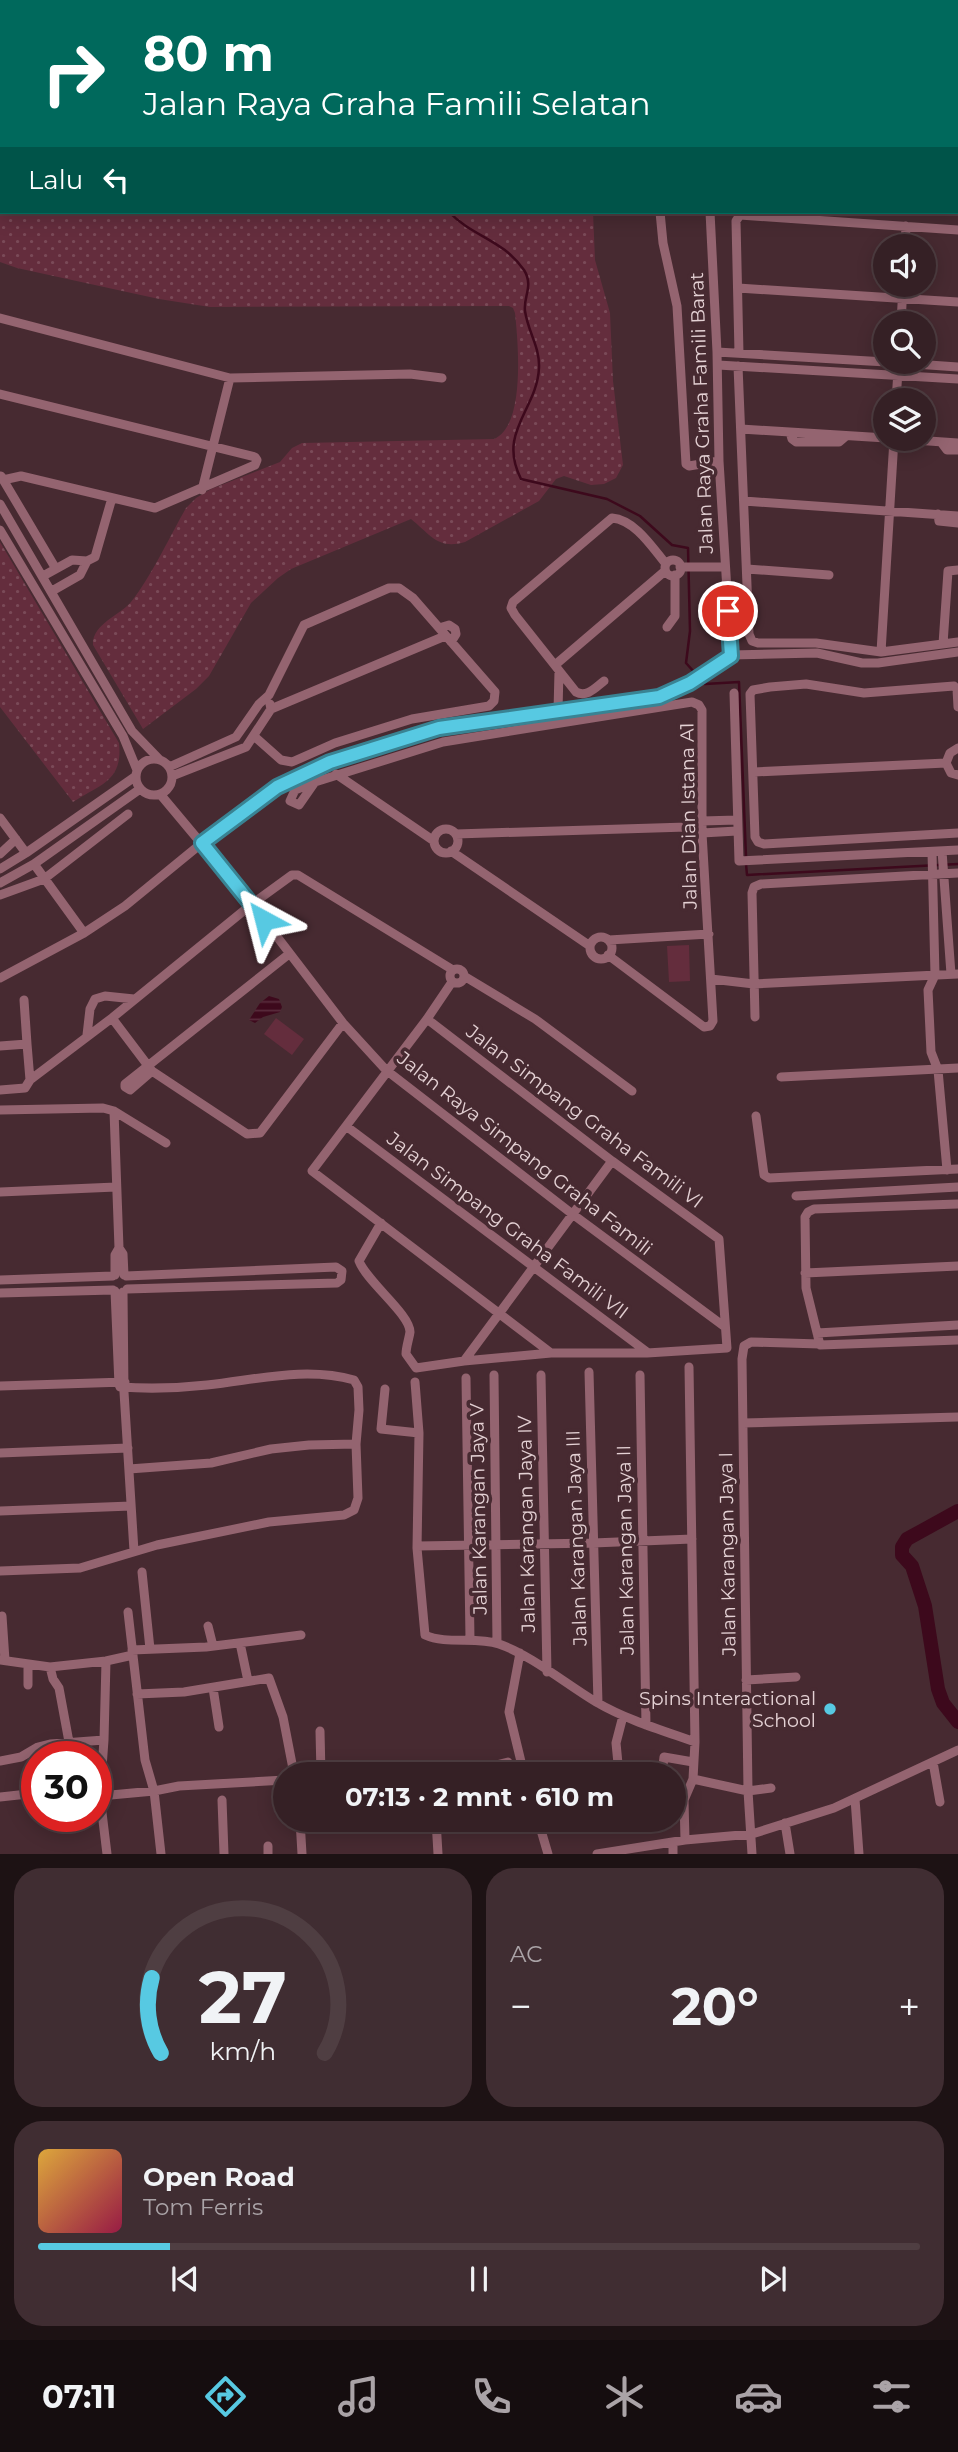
<!DOCTYPE html>
<html lang="id">
<meta charset="utf-8">
<style>
:root{--surface:#352025;--page:#402d32;--text:#f1f3f6;--muted:#aaa3a7;--line:#4f3e42;--accent:#57c9e2}
body{margin:0;font-family:Montserrat,sans-serif;background:var(--page);color:var(--text);height:100vh;display:flex;flex-direction:column;font-size:26px;white-space:nowrap}
*{box-sizing:border-box;margin:0}
p{font-size:23px;color:var(--muted)}
.icon{flex:none;width:38px;height:38px;fill:none;stroke:currentColor;stroke-width:2;stroke-linecap:round;stroke-linejoin:round}
.map{position:relative;height:1854px;overflow:hidden}
.sheet{display:flex;flex-direction:column;gap:14px;padding:14px;background:#1d1214;flex:1}
.sheet>*{flex:none}
.top-card{position:absolute;left:0px;top:0px;width:959px;height:214px;box-shadow:0 4px 18px #0003,0 0 0 2px var(--line);background:#00695c;color:#fff;overflow:hidden}
.buttons{position:absolute;left:873px;top:234px;display:grid;gap:14px}
.buttons a{display:grid;place-items:center;width:63px;height:63px;border-radius:50%;background:var(--surface);box-shadow:0 4px 18px #0003,0 0 0 2px var(--line);font-size:35px}
.speed{position:absolute;left:21px;top:1741px;display:flex;gap:14px;font-size:35px;font-weight:700;text-align:center}
.speed>*{display:grid;place-content:center;width:91px;height:91px;border-radius:50%;background:var(--surface);box-shadow:0 4px 18px #0003,0 0 0 2px var(--line);line-height:1}
.speed .limit{border:10px solid #d22;background:#fff;color:#111}
.pin{position:absolute;display:grid;place-items:center;width:60px;height:60px;color:#fff;margin:-30px;border:4px solid #fff;border-radius:50%;box-shadow:0 2px 7px #0007}
.me{position:absolute;width:77px;margin:-38px;rotate:322deg;stroke-linejoin:round;filter:drop-shadow(0 0 5px #0008)}
.turn{display:flex;align-items:center;gap:24px;height:147px;padding:0 28px;font-size:32px}
.turn .icon{width:91px;height:91px;stroke-width:2.5}
.turn b{display:block;font-size:49px;line-height:60px}
.then{display:flex;align-items:center;height:66px;padding:0 28px;background:#0003;gap:14px;font-size:26px}
.big{font-size:52px;font-weight:700;line-height:1.1}
.sheet .tile{flex:1;display:flex;flex-direction:column;justify-content:center;gap:10px;min-width:0;padding:0 24px;border-radius:28px;background:var(--page)}
.sheet .dial{align-items:center;gap:0}
.dial svg{height:182px;overflow:visible;fill:none;stroke:var(--line);stroke-width:7;stroke-linecap:round;text-anchor:middle}
.dial text{fill:var(--text);stroke:none}
.song{display:flex;align-items:center;gap:21px}
.cover{width:84px;height:84px;border-radius:10px;background:linear-gradient(135deg,hsl(40 70% 55%),hsl(340 70% 35%))}
.played{height:7px;border-radius:4px;background:linear-gradient(90deg,var(--accent) 15%,var(--line) 15%)}
.keys{display:flex;justify-content:space-around;direction:ltr}
.heat{display:flex;justify-content:space-between;align-items:center;font-size:38px;direction:ltr}
.sheet .tiles{flex:1;display:grid;gap:14px;grid-template-columns:1fr 1fr}
.tile:last-child{grid-column:span 2}
.trip{position:absolute;left:273px;top:1762px;width:413px;height:70px;border-radius:35px;background:var(--surface);box-shadow:0 4px 18px #0003,0 0 0 2px var(--line);font-weight:700;line-height:70px;text-align:center}
.tabs{display:flex;height:112px;justify-content:space-around;align-items:center;background:#150d0f;color:var(--muted)}
.tabs .icon{width:49px;height:49px}
.tabs .selected{color:var(--accent)}
.tabs b{font-size:32px;color:var(--text)}
.map>svg:first-child{display:block}
.grass{fill:url(#grass-dots)}
.green{fill:#642d3d}
.water{fill:url(#water-rules)}
.lines{fill:none;stroke-linecap:round;stroke-linejoin:round}
.stream{stroke:#3d091c;stroke-width:2.5}
.river{stroke:#3d091c;stroke-width:14}
.street{stroke:#946470;stroke-width:9}
.secondary{stroke:#ca7e91;stroke-width:12}
.route-casing{stroke:#398393;stroke-width:18}
.route{stroke:#57c9e2;stroke-width:12}
.poi-dot{fill:#57c9e2;stroke:#472a31;stroke-width:2.5}
.labels{text-anchor:middle;stroke-width:7;stroke-linejoin:round;paint-order:stroke}
.street-label{font-size:19px;fill:#e4d1d4;stroke:#472a31}
.poi-label{font-size:19px;fill:#e4d1d4;stroke:#472a31;text-anchor:end}
</style>
<div class="map">
<svg width="958" height="1854" viewBox="0 0 958 1854">
<defs>
<pattern id="grass-dots" width="8" height="8" patternUnits="userSpaceOnUse" patternTransform="scale(1.75)"><rect width="8" height="8" fill="#642d3d"/><path d="M2 2h.1M6 6h.1" fill="none" stroke="#7a4a58" stroke-width="1.8" stroke-linecap="round"/></pattern>
<pattern id="water-rules" width="6" height="5" patternUnits="userSpaceOnUse" patternTransform="scale(1.75)"><rect width="6" height="5" fill="#3d091c"/><path d="M0 2.5h6" fill="none" stroke="#592c3c"/></pattern>
</defs>
<rect width="100%" height="100%" fill="#472a31"/>
<path class="grass" d="M2 166V212H593L595 260 610 313 613 381 623 465 616 478 604 484 591 485 564 476 556 479 539 501 465 542C438 550 431 535 411 519L291 569 278 578 251 603 209 676 196 689 143 729 93 645C92 624 119 616 131 602 151 577 170 536 186 508L196 498 211 489 280 462 292 448 302 443 494 439C526 426 518 341 515 313L513 308 509 306 210 307 159 299 17 268 0 262V168Z
M0 542 119 743C123 781 101 784 73 802L0 707Z"/>
<path class="green" d="M689 945 690 981 669 982 667 946Z
M276 1018 304 1039 292 1055 264 1034Z"/>
<path class="water" d="M269 996 279 999 282 1007 280 1012 263 1017 255 1023 249 1020 260 1003Z"/>
<g class="lines">
<path class="stream" d="M449 212C473 237 502 239 524 270 534 286 523 297 525 311 528 332 540 347 539 368 537 410 497 432 521 479L607 499 640 516 672 545 688 548 690 631 686 663 695 673
M699 678 705 684 739 682 746 857
M746 864 747 875 958 864"/>
<path class="river" d="M958 1511 907 1539 902 1547V1555L912 1566 925 1606 938 1689 943 1703 958 1722"/>
<path class="street" d="M285 0 288 2
M23 2 24 0
M684 2 687 0
M706 2 707 0
M736 2 737 0
M766 2 767 0
M921 2V0
M957 32H958
M0 49 2 45
M0 56H2
M957 105H958
M957 183H958
M660 212 663 243 677 306 686 464 689 466 719 461
M710 212 717 352 719 461 731 655 817 653 862 663H878L958 652
M905 247 906 226
M738 288 958 302
M0 318 230 378 410 374 442 378
M901 324 903 285
M717 352 886 362
M739 353 736 221 740 215 958 230
M886 362 958 367
M718 365 958 379
M738 366 749 634 752 641 758 643H816L881 652 958 642
M0 394 255 457 257 460 255 465 155 508 21 476 3 480
M896 401 898 371
M741 429 886 438
M790 432 792 439 796 442H839L846 436
M900 439 958 443
M941 442 947 450H958
M1 476 56 569
M202 490 230 378
M744 501 958 516
M0 504 132 731 159 759
M938 514 939 521 958 523
M0 530 123 736 137 770
M665 568a8 8 0 1 1 16 0a8 8 0 1 1-16 0Z
M680 567H725
M747 569 829 575
M43 576 72 560 87 561 95 557 112 498
M52 591 80 575 87 561
M667 627 675 616V575
M439 628 449 625 455 629 456 634 451 642
M943 644 948 571 958 570
M881 652 894 439
M555 665 665 571
M604 681C596 687 587 698 576 692L515 615 511 608 513 602 612 518C635 520 652 547 666 564
M734 693 739 861 958 850
M958 707 957 689 954 686 864 693 806 684 770 687 753 690 750 694 755 837 758 842 764 844 958 833
M271 709 445 636
M958 748 950 753 946 763 951 773 958 775
M136 777a18 18 0 1 1 36 0a18 18 0 1 1-36 0Z
M169 767 236 737 259 704 269 695 304 625 389 588H399L413 598 495 692 494 701 489 706 412 719 335 743 292 762 281 760 254 736
M754 772 946 763
M336 774 434 841
M172 776 246 747 271 709 270 704
M315 782 299 805 290 801 295 790 315 782 443 742 692 702 699 705 702 710V833L713 1021 710 1026 704 1027 608 955
M160 794 252 904 343 1023 386 1070 571 1213 725 1327
M0 818 26 853
M737 820 702 821 687 827 702 833 737 831
M434 841a12 12 0 1 1 24 0a12 12 0 1 1-24 0Z
M456 834 687 827
M451 851 590 946
M942 851 951 974
M932 852 935 975
M0 854 16 839
M34 864 84 933
M0 869 26 853 136 776
M0 883 34 864 140 789
M0 895 44 879 128 814
M590 948a11 11 0 1 1 22 0a11 11 0 1 1-22 0Z
M609 940 709 934
M450 976a7 7 0 1 1 14 0a7 7 0 1 1-14 0Z
M935 975 928 990 931 1052 938 1070 947 1170
M464 976 535 1019 632 1091
M0 978 84 933 125 906 202 843 285 783 330 762 439 728 558 711 559 671
M711 979 754 984 958 974
M452 982 427 1019 312 1171 551 1353
M755 1017 752 893 754 887 761 884 958 873
M112 1018 152 1071 247 1134 260 1133 343 1023
M87 1035 90 1009 95 999 105 996 134 999
M27 1044 30 1080
M0 1046 27 1044 24 1000
M152 1071 130 1090 125 1087V1084L289 954
M781 1077 958 1068
M0 1090 25 1088 30 1080 112 1018 252 904 292 875H298L453 970
M0 1110 103 1108 114 1111 166 1143
M114 1111 119 1248
M756 1116 764 1175 769 1178 958 1169
M346 1126 647 1352
M0 1192 116 1187
M796 1196 958 1187
M958 1204 814 1209 808 1212 805 1217 806 1288 820 1345 958 1340
M381 1223 359 1261C367 1282 410 1314 410 1332 409 1339 406 1347 406 1354L416 1368 464 1361 551 1353H647L727 1348 719 1239 612 1161 427 1019
M805 1273 958 1266
M115 1275V1255L119 1248 123 1254 124 1275
M126 1276 336 1267 342 1271 341 1280 337 1283 127 1289
M0 1280 113 1276
M115 1291 119 1385
M123 1292 124 1392 134 1551
M0 1293 113 1290
M817 1333 958 1325
M464 1361 612 1161
M589 1372 598 1703
M494 1375 497 1643
M541 1375 547 1672
M640 1375 646 1725
M466 1378 470 1639
M415 1382 419 1433 417 1548 425 1635C447 1645 476 1636 499 1644 531 1655 566 1684 596 1702 627 1720 661 1730 695 1742
M0 1386 125 1382
M385 1389 381 1429 419 1433
M743 1423 958 1417
M0 1453 128 1448
M129 1469 211 1463 271 1449 309 1445 356 1444
M0 1511 131 1506
M417 1546 593 1543 692 1539
M0 1571 80 1568 157 1545 269 1522 344 1515 354 1510 358 1498 356 1444 359 1410 358 1387 354 1380C305 1366 256 1380 207 1385 180 1388 148 1389 120 1387
M142 1572 150 1649
M128 1612 145 1760 154 1791 161 1854
M2 1616 5 1660
M208 1626 213 1646
M240 1643 248 1681
M132 1650 206 1647 301 1635
M520 1653 509 1712 524 1774
M0 1660 50 1667 106 1661 133 1655
M106 1661 104 1740 100 1796 107 1854
M50 1667 53 1679 59 1688 69 1742
M746 1680 796 1677
M28 1685V1665
M213 1688 219 1727
M137 1694 184 1692 269 1678 283 1717 294 1774
M320 1731 321 1774
M0 1761 21 1757 38 1747 50 1744 104 1740
M933 1762 940 1802
M438 1774 480 1769 508 1762
M619 1774 616 1743 623 1716
M662 1774 664 1757 693 1762
M693 1779 748 1791 771 1788
M100 1796 154 1791 179 1786 285 1780
M0 1797 37 1793
M855 1799 859 1854
M222 1800 224 1854
M300 1820 302 1854
M325 1820V1824
M436 1820 438 1854
M538 1820 548 1854
M785 1823 790 1854
M685 1840 684 1800 693 1779 695 1742 689 1367
M673 1842V1854
M268 1846V1854
M597 1854 685 1840 752 1834 834 1808 958 1750
M752 1854 748 1791 742 1359 744 1346 751 1342 820 1344"/>
<path class="secondary" d="M957 204H958
M558 711 667 695 731 655"/>
</g>
<g class="lines">
<defs>
<path id="route" d="M264 920 202 843 277 787 330 762 439 728 659 697 690 683 731 656 728 611"/>
</defs>
<use href="#route" class="route-casing"/>
<use href="#route" class="route"/>
</g>
<circle class="poi-dot" cx="830" cy="1709" r="7"/>
<g class="labels">
<g class="street-label">
<text transform="translate(701 413) rotate(-92)" y="7">Jalan Raya Graha Famili Barat</text>
<text transform="translate(688 816) rotate(-91)" y="7">Jalan Dian Istana A1</text>
<text transform="translate(585 1116) rotate(37)" y="7">Jalan Simpang Graha Famili VI</text>
<text transform="translate(525 1153) rotate(38)" y="7">Jalan Raya Simpang Graha Famili</text>
<text transform="translate(508 1225) rotate(37)" y="7">Jalan Simpang Graha Famili VII</text>
<text transform="translate(478 1509) rotate(-91)" y="7">Jalan Karangan Jaya V</text>
<text transform="translate(526 1524) rotate(-91)" y="7">Jalan Karangan Jaya IV</text>
<text transform="translate(576 1538) rotate(-92)" y="7">Jalan Karangan Jaya III</text>
<text transform="translate(625 1550) rotate(-91)" y="7">Jalan Karangan Jaya II</text>
<text transform="translate(727 1554) rotate(-91)" y="7">Jalan Karangan Jaya I</text>
</g>
<g class="poi-label">
<text x="816" y="1705">Spins Interactional<tspan x="816" dy="22">School</tspan></text>
</g>
</g>
</svg>
<div class="buttons">
<a><svg class="icon" aria-label="sound" viewBox="0 0 24 24"><path d="M4 9h4l5-4v14l-5-4H4zM17 9q2 3 0 6"/></svg></a>
<a><svg class="icon" aria-label="search" viewBox="0 0 24 24"><circle cx="10" cy="10" r="6"/><path d="M15 15l6 6"/></svg></a>
<a><svg class="icon" aria-label="layers" viewBox="0 0 24 24"><path d="M12 4l9 5-9 5-9-5zM3 14l9 5 9-5"/></svg></a>
</div>
<div class="speed"><div class="limit">30</div></div>
<div class="pin" style="left:728px;top:611px;background:#d93025"><svg class="icon" aria-label="arrive" viewBox="0 0 24 24"><path d="M6 21V4h12l-3 4 3 4H6"/></svg></div>
<svg class="me" style="left:264px;top:920px" viewBox="-20 -20 40 40"><path d="M0-17L14 15 0 8-14 15z" fill="#57c9e2" stroke="#fff" stroke-width="4"/></svg>
<div class="trip">07:13 · 2 mnt · 610 m</div>
<div class="top-card">
<div class="turn"><svg class="icon" aria-label="right" viewBox="0 0 24 24"><path d="M7 20v-9h11M14 6l5 5-5 5"/></svg><div><b>80 m</b>Jalan Raya Graha Famili Selatan</div></div>
<div class="then">Lalu<svg class="icon" aria-label="left" viewBox="0 0 24 24"><path d="M17 20v-9H6M10 6l-5 5 5 5"/></svg></div>
</div>
</div>
<section class="sheet">
<div class="tiles">
<div class="tile dial"><svg viewBox="0 0 100 80">
<path d="M14 69A42 42 0 1 1 86 69"/>
<path d="M14 69A42 42 0 0 1 10 36" stroke="#57c9e2"/>
<text x="50" y="56" font-size="32" font-weight="700">27</text>
<text x="50" y="72" font-size="11">km/h</text>
</svg></div>
<div class="tile"><p>AC</p>
<div class="heat"><a>−</a><b class="big">20°</b><a>+</a></div>
</div>
<div class="tile">
<div class="song"><i class="cover"></i><div><b>Open Road</b><p>Tom Ferris</p></div></div>
<div class="played"></div>
<div class="keys"><svg class="icon" aria-label="previous" viewBox="0 0 24 24"><path d="M18 5L8 12l10 7zM5 5v14"/></svg><svg class="icon" aria-label="pause" viewBox="0 0 24 24"><path d="M8 5v14M16 5v14"/></svg><svg class="icon" aria-label="next" viewBox="0 0 24 24"><path d="M6 5l10 7-10 7zM19 5v14"/></svg></div>
</div>
</div>
</section>
<nav class="tabs">
<b>07:11</b>
<svg class="icon selected" aria-label="directions" viewBox="0 0 24 24"><path d="M12 3l9 9-9 9-9-9zM9 14v-3h6M13 9l2 2-2 2"/></svg>
<svg class="icon" aria-label="music" viewBox="0 0 24 24"><path d="M9 18V5l10-2v13"/><circle cx="6" cy="18" r="3"/><circle cx="16" cy="16" r="3"/></svg>
<svg class="icon" aria-label="phone" viewBox="0 0 24 24"><path d="M5 4h4l2 5-3 2q2 4 5 5l2-3 5 2v4C11 20 4 13 5 4z"/></svg>
<svg class="icon" aria-label="climate" viewBox="0 0 24 24"><path d="M12 3v18M4 7l16 10M4 17L20 7"/></svg>
<svg class="icon" aria-label="car" viewBox="0 0 24 24"><path d="M5 17H2v-5l4-1 3-4h7l3 4 3 1v5h-3M9 17h6M6 11h13"/><circle cx="7" cy="17" r="2"/><circle cx="17" cy="17" r="2"/></svg>
<svg class="icon" aria-label="filters" viewBox="0 0 24 24"><path d="M4 7h16M4 17h16"/><circle cx="9" cy="7" r="2"/><circle cx="15" cy="17" r="2"/></svg>
</nav>
